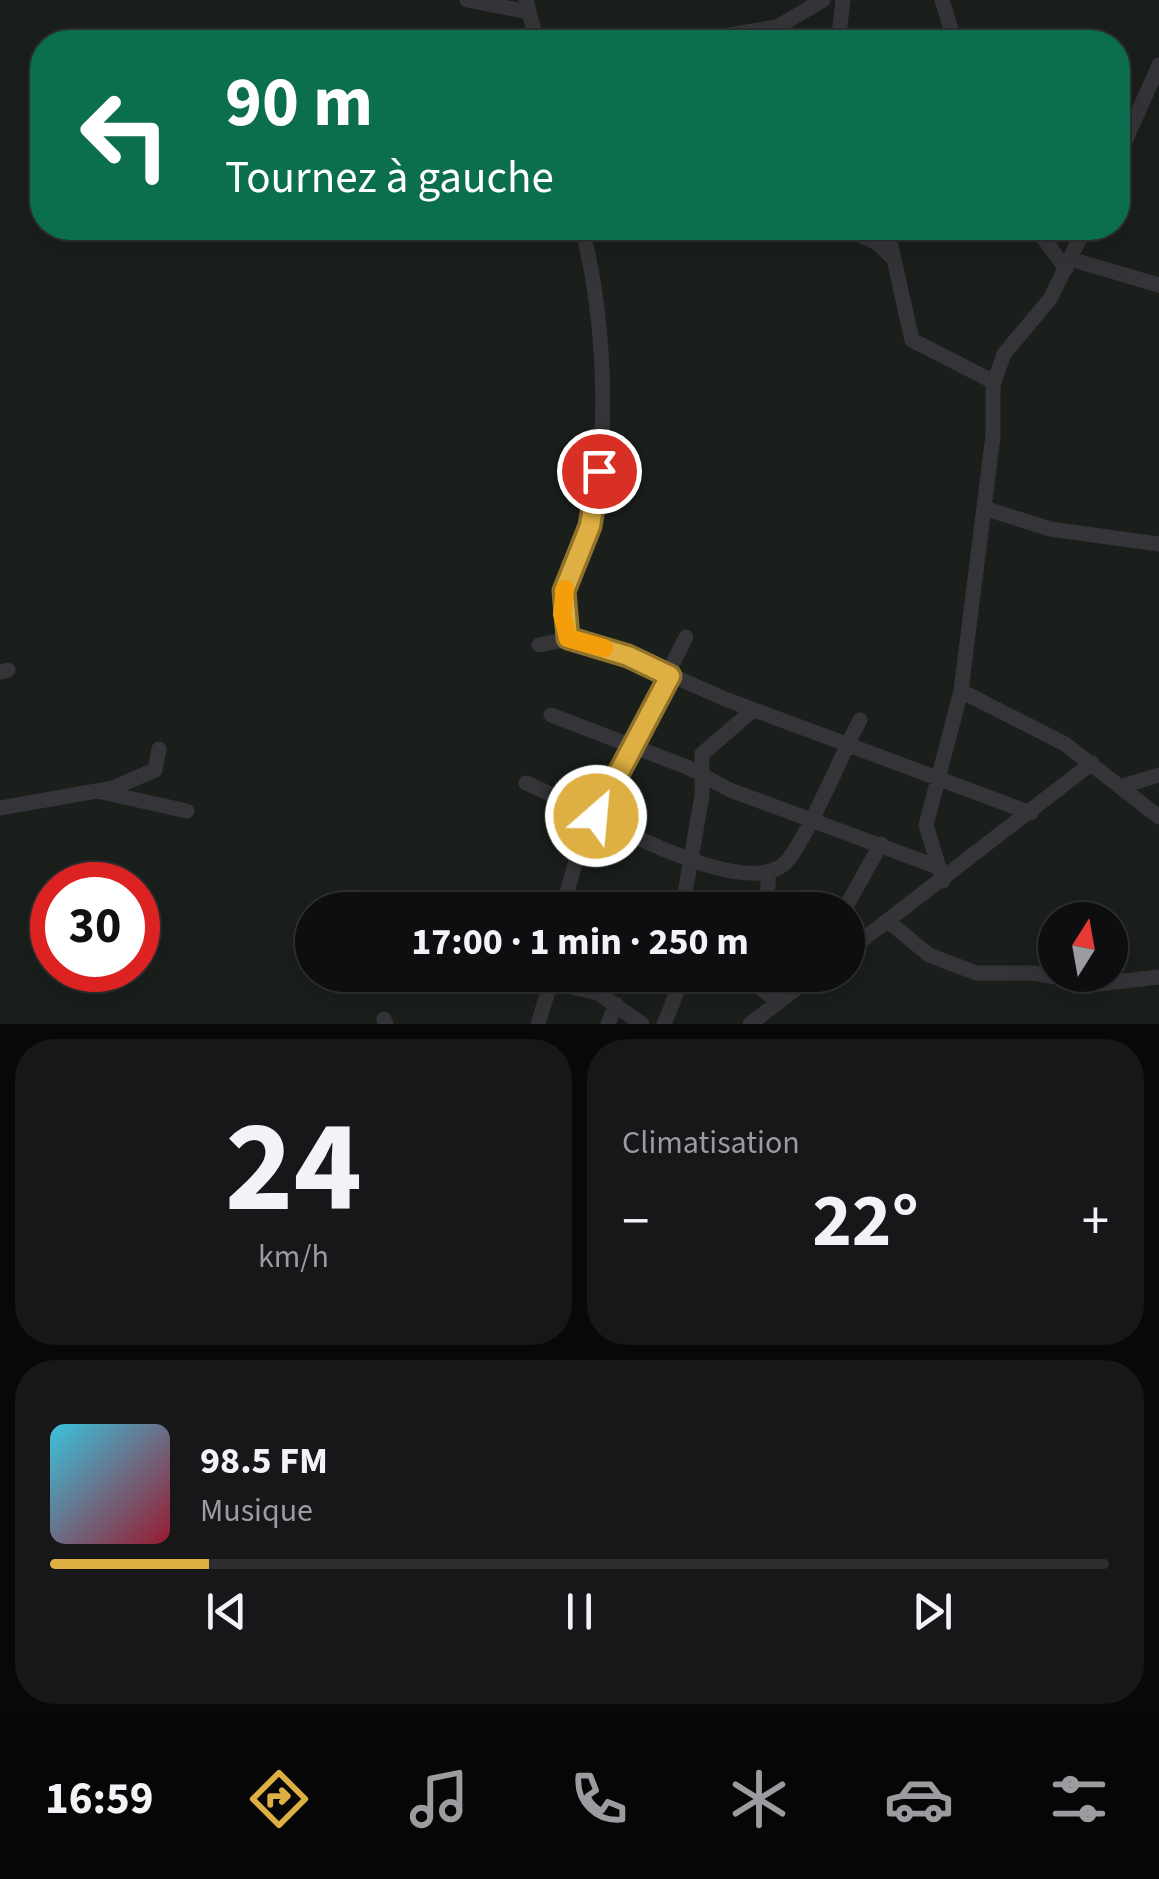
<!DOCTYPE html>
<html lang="fr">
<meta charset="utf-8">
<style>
:root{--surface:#0e0e10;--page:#171719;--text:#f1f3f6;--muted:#9b9c9f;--line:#2e2e30;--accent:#deaf42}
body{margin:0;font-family:"Source Sans 3",sans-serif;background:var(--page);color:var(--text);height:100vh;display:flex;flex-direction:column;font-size:38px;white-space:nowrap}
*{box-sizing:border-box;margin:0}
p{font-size:32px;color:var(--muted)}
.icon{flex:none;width:55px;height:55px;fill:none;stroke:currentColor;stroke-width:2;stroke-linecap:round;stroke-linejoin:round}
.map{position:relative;height:1024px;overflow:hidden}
.side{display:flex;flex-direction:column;gap:15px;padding:15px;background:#080809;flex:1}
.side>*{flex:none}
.hud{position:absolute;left:30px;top:30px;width:1100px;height:210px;border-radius:40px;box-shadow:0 10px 40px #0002,0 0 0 2px var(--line);background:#0b6e4f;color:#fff;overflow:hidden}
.needle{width:65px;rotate:11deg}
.controls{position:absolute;left:1038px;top:902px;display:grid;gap:20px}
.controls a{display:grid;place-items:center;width:90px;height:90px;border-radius:50%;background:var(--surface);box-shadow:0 10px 40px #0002,0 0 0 2px var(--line);font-size:50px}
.speed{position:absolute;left:30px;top:862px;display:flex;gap:20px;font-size:50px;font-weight:700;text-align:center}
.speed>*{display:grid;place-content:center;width:130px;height:130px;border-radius:50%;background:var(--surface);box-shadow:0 10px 40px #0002,0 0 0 2px var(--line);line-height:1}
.speed .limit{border:15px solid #d22;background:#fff;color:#111}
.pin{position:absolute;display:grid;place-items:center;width:85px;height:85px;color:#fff;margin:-42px;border:5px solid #fff;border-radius:50%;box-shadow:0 2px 10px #0007}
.me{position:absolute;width:110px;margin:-55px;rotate:27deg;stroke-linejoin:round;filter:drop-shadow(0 0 8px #0008)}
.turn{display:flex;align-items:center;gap:35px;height:210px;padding:0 30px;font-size:45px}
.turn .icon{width:130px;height:130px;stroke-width:2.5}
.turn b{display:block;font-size:70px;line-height:85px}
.big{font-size:75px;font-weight:700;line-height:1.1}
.side .tile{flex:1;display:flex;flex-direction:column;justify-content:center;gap:15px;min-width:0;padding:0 35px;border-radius:40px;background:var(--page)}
.side .dial{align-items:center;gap:0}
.dial b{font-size:130px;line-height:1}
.song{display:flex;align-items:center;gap:30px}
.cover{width:120px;height:120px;border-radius:15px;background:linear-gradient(135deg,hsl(190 70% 55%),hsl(350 70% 35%))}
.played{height:10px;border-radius:5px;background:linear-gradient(90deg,var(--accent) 15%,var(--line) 15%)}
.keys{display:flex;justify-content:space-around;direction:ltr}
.heat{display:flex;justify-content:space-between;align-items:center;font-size:55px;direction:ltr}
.side .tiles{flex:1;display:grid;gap:15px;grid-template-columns:1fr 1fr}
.tile:last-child{grid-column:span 2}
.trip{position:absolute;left:295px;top:892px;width:570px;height:100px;border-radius:50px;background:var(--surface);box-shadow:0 10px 40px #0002,0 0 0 2px var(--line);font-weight:700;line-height:100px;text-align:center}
.tabs{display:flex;height:160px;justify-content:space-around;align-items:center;background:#060606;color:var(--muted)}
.tabs .icon{width:70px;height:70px}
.tabs .selected{color:var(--accent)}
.tabs b{font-size:45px;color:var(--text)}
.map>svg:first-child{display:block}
.green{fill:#1a1f1b;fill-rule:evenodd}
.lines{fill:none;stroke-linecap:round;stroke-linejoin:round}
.minor{stroke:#353539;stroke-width:15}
.route-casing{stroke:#90722b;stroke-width:25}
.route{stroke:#deaf42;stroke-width:18}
.slow{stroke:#f59e0b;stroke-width:18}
</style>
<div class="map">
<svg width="1159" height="1024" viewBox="0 0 1159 1024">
<rect width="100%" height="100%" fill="#131315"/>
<path class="green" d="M0 0H1159V1024H0ZM42 42H1118V228H42ZM52 885H138V970H52ZM312 910H848V975H312ZM1055 920H1110V975H1055Z"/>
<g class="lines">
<path class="minor" d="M467 0 529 12
M526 0 537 42
M942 0 955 42
M748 38 803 42
M686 42 777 27 823 0
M838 42 843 0
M1118 157 1159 65
M843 228 877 243 893 258
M887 228 912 340 994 382
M1036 228 1066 269
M1070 259 1159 285
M984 508 1050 529 1159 544
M568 639C549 585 591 542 597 490 608 405 603 310 582 228
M539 645 568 639 628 656 725 699 1031 813
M0 672 8 670
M961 691 1065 744 1159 817
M551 715 687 767 730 790 935 866
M526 783C576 803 737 904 784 864 803 848 844 749 860 720
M1123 786 1159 775
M102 792 187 811
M0 808 113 788 155 770 159 749
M943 881 926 825 961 691 993 436V385L1004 354 1050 299 1085 228
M562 910 579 850 686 637
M682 910 702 796V754L753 710
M766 910 769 871
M844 910 881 844
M889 922 929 955 976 973H1033L1098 984 1159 977
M848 951 1092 763
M744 975 778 1002
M551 982 598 993 642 1024
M384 1019 386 1024
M538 1024 553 975
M608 1024 616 1004
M664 1024 684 975
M750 1024 814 975"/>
</g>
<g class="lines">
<defs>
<path id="route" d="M596 816 670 676 628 656 568 638 564 591 590 526 599 471"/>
</defs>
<use href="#route" class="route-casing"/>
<use href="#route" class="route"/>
<path class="slow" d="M565 589 562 614 568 638 604 648"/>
</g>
</svg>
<div class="controls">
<a><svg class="needle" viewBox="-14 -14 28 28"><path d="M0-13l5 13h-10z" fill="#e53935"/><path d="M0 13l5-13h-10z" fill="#9b9c9f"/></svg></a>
</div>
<div class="speed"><div class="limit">30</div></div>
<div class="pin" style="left:599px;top:471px;background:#d93025"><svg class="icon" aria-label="arrive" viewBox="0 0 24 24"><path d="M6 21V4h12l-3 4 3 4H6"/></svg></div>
<svg class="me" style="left:596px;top:816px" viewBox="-20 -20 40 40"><circle r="17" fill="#deaf42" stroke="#fff" stroke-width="3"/><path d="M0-11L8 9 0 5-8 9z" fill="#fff"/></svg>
<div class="trip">17:00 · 1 min · 250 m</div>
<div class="hud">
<div class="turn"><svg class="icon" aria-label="left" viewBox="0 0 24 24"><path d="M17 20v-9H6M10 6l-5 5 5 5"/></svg><div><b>90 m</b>Tournez à gauche</div></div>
</div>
</div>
<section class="side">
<div class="tiles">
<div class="tile dial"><b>24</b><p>km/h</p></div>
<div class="tile"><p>Climatisation</p>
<div class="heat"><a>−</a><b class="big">22°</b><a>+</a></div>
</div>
<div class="tile">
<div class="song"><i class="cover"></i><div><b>98.5 FM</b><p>Musique</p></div></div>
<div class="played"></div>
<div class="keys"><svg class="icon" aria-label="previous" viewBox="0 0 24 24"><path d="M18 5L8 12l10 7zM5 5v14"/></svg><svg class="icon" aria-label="pause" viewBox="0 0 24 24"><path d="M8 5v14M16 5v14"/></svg><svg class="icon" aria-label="next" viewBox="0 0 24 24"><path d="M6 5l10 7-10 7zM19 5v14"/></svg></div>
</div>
</div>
</section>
<nav class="tabs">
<b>16:59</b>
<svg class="icon selected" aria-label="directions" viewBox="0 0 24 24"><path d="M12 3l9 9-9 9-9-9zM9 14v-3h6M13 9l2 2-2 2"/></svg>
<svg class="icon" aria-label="music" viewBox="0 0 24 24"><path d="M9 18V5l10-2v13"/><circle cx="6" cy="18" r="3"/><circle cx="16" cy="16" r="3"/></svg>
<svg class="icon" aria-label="phone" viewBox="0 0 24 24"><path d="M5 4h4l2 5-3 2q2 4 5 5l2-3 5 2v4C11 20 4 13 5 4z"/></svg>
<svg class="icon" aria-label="climate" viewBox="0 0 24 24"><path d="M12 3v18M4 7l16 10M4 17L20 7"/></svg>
<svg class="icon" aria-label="car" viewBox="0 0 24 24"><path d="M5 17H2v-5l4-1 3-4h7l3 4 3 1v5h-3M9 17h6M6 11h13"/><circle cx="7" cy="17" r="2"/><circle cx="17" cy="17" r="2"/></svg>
<svg class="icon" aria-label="filters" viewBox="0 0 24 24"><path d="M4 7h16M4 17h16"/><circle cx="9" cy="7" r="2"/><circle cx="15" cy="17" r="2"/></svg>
</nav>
